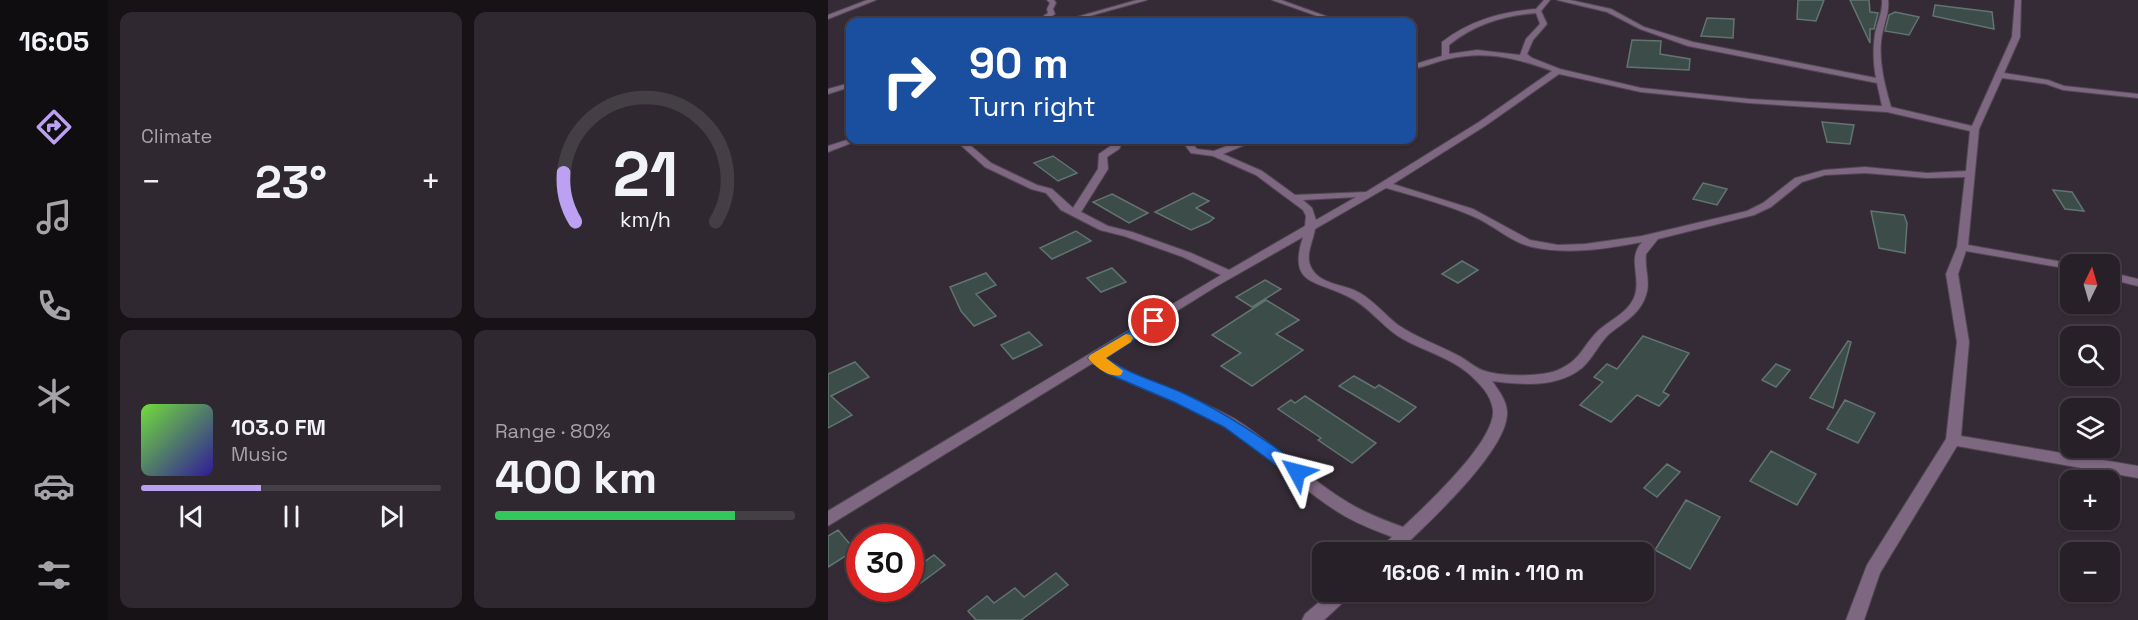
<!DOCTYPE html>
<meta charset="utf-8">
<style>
:root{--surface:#282028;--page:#302830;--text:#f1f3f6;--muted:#a5a3a8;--line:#443e45;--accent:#bca0f2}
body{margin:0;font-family:"Space Grotesk",sans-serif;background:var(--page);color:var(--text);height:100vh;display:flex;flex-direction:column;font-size:22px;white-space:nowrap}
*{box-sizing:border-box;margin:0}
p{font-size:20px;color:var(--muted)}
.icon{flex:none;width:33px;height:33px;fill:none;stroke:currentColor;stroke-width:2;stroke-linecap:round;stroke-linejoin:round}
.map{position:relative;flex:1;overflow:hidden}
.details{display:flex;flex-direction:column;gap:12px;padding:12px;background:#161216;width:720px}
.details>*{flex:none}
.banner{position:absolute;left:18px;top:18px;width:570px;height:126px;border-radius:12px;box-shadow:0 2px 4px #0004,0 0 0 2px var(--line);background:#1a4fa0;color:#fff;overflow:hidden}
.needle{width:39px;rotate:5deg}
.tools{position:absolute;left:1232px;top:254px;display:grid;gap:12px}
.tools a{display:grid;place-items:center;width:60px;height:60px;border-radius:12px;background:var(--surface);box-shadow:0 2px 4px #0004,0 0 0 2px var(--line);font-size:30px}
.speed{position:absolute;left:18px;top:524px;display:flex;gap:12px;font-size:30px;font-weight:700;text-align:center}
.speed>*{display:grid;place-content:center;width:78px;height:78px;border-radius:50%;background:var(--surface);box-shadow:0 2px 4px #0004,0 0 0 2px var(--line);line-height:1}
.speed .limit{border:9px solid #d22;background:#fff;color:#111}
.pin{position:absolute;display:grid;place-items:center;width:51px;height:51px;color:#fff;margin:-26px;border:3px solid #fff;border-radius:50%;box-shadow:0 2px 6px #0007}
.me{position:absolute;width:66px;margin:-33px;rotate:308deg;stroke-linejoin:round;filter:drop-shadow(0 0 4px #0008)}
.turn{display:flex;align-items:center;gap:21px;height:126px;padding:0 24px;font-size:27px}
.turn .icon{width:78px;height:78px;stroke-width:2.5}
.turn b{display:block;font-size:42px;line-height:51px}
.big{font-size:45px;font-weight:800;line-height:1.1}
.details .widget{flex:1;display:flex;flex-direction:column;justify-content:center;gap:9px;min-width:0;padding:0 21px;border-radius:12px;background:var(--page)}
.details .dial{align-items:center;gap:0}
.dial svg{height:156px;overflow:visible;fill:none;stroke:var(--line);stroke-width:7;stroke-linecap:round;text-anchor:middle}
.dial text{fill:var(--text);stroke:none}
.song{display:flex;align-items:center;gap:18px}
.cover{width:72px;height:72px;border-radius:9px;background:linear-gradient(135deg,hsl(100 70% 55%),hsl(250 70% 35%))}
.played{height:6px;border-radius:3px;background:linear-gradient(90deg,var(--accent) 40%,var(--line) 40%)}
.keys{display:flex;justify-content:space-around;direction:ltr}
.heat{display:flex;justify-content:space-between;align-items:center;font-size:33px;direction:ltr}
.charge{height:9px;border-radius:4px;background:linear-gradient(90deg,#34c759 80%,var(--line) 0)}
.details .tiles{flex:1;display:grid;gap:12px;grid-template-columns:repeat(2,1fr)}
.trip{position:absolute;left:484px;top:542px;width:342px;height:60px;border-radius:12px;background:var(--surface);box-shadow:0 2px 4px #0004,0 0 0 2px var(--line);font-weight:800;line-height:60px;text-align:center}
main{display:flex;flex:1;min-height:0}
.tabs{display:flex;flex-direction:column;width:108px;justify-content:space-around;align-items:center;background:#100d10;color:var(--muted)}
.tabs .icon{width:42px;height:42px}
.tabs .current{color:var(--accent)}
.tabs b{font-size:27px;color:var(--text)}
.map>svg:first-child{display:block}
.building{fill:#3b4c49;stroke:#617470;stroke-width:1.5}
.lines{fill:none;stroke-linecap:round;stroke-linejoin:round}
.minor-casing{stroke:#514752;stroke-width:2}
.minor{fill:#7e6780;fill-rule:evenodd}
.route{fill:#1a73e8;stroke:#114b97;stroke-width:1.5}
.slow{fill:#f59e0b}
</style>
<main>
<nav class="tabs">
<b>16:05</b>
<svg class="icon current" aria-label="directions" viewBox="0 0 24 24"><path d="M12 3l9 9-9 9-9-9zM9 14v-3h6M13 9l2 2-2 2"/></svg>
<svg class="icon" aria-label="music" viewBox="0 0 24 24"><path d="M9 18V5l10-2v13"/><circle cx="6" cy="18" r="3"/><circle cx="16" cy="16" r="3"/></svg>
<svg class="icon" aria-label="phone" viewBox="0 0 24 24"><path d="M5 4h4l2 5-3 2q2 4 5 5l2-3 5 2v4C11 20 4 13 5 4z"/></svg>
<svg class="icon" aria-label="climate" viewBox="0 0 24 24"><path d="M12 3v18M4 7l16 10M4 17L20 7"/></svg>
<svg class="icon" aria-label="car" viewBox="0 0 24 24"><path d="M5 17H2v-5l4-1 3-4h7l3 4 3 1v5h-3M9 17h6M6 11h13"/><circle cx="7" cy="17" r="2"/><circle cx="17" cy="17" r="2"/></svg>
<svg class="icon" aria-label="filters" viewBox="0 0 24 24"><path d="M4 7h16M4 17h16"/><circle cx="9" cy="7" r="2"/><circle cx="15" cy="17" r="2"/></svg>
</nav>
<section class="details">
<div class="tiles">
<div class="widget"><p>Climate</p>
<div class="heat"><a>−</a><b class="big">23°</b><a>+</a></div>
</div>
<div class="widget dial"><svg viewBox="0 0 100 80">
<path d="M14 69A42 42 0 1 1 86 69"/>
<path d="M14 69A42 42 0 0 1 8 44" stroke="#bca0f2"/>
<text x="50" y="56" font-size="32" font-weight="700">21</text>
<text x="50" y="72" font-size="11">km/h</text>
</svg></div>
<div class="widget">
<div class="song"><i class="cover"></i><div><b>103.0 FM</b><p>Music</p></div></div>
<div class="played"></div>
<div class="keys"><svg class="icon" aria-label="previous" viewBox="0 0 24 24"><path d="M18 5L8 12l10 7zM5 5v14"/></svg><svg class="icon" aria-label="pause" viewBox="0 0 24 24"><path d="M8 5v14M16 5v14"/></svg><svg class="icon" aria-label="next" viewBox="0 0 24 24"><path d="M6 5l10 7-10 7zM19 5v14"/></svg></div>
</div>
<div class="widget"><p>Range · 80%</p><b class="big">400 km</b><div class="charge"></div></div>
</div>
</section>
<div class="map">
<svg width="1310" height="620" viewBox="0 0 1310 620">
<rect width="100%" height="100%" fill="#352b36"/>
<path class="building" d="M970 0H996L988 21 969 19Z
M1022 0H1041L1042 12 1050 13 1046 29H1042V43Z
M1107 5 1164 12 1166 29 1105 16Z
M1067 12 1091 17 1081 35 1057 31 1061 15Z
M879 18 906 19 905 38 873 36Z
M804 40 833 41 832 54 862 59 861 70 799 67Z
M994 122 1026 125 1022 144 999 142Z
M225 156 249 173 230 181 206 163Z
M875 183 899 189 889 205 865 199Z
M1225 190 1244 192 1256 211 1237 209Z
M365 193 381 201 368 208 386 218 381 222 363 230 327 212Z
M284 194 320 213 301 223 265 202Z
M1043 211 1076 215 1079 223 1077 253 1051 248Z
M248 231 263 241 224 259 212 248Z
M634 261 650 270 630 283 614 274Z
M284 268 298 282 273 292 259 278Z
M158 273 168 285 148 294 168 316 146 326 133 311 122 287Z
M437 280 453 289 424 307 408 297Z
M438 300 471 320 448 334 475 350 424 386 393 366 413 353 384 335Z
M201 332 214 345 185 359 173 345Z
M815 336 861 353 835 392 841 395 831 406 809 395 783 422 752 405 775 382 766 377 779 364 789 369Z
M1020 341 1023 342 1005 408 982 398Z
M27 362 41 377 3 396 24 415 0 428V374Z
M948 364 962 370 948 387 934 380Z
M526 376 547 388 551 385 588 407 571 422 511 386Z
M477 396 548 443 524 463 490 440 493 438 450 409 463 400 467 403Z
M1017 400 1047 413 1030 443 999 429Z
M943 451 988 474 969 505 922 481Z
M839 464 852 472 829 497 816 488Z
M858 500 892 517 862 569 827 550Z
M10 530 27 550 0 567V536Z
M106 555 117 565 82 591V572Z
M228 573 240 585 193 620H148L140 611 159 596 166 603 187 588 196 597Z"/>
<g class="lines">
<defs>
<path id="minor" d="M39 0H48L0 19V15Z
M219 0H226L228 3 225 9 227 14 214 22H207L220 13 219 9 222 3Z
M309 0H319L240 22H231Z
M444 0H453L514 22H506Z
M716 0H722L713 11 719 24 705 40 699 54 704 58 732 69 813 88 921 99 1054 106 1049 83 860 46 812 29 779 12 729 0H742L783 9 816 27 865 42 1048 78C1045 63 1045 48 1047 34 1049 22 1055 12 1054 0H1060C1062 14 1054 27 1053 42 1051 64 1057 86 1063 107L1144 126 1184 37 1187 0H1193L1192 37 1176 73 1220 80 1236 86 1310 94V98L1235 90 1218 84 1174 78 1151 129 1140 245 1246 264H1242V269L1138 251 1130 274 1141 342 1133 436 1310 466V478L1129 446 1052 573 1036 620H1018L1039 565 1118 439 1129 342 1118 274 1129 247 1137 177 1099 178 1037 173 997 175 974 182 943 207 926 215 830 239 818 254C816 268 823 282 818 295 812 315 794 323 780 335 770 345 765 358 754 368 729 388 694 385 664 381 671 391 680 402 679 415 677 453 598 525 570 552H551L553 547 564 537C546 530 527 523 510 512 470 487 437 452 397 427 355 401 307 390 265 363L0 526V511L393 275 355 257 296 236 272 230 233 210 218 193 203 189 157 167 127 140H136L163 163 209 185 224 189 245 208 270 169 271 154 284 145 288 140H296L291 149 279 157 280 169 253 212 280 226 304 232 363 253 401 270 477 226 478 216 475 210 428 175 385 156 363 153 353 140H361L369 149 386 151 414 140H425L424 142 395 154 434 171 467 195 538 192 651 122 724 71C688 58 658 50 620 59 607 62 596 67 584 69V65L614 56V42C643 20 673 12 708 9ZM708 13 712 24 698 39 692 55 649 50 621 54V45C647 24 675 16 708 13ZM731 74 813 92 921 103 1059 112 1142 131 1138 171 1099 173 1037 167 996 170 967 178 935 203 919 211 814 236 757 244 730 245 702 240 645 209 565 184 657 126ZM558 188C589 197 621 205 651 219 669 228 683 242 704 247 741 255 777 249 814 242 799 259 813 276 807 295 801 313 781 320 769 332 754 347 753 360 730 370 714 377 671 377 654 370 646 367 639 360 631 356 611 345 589 338 570 325 557 315 546 301 532 293 517 284 493 285 484 269 476 257 485 242 487 229ZM528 197 488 220 484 208 475 200ZM475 237C459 286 489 280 521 297 542 307 555 328 575 339 596 351 621 357 640 373 651 383 663 394 665 410 668 441 597 506 575 527 556 520 537 513 521 503 480 479 447 444 407 419 365 395 316 383 275 357L389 286Z
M22 83V87L0 94V89Z
M22 139 31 140 0 152V146Z
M1281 272 1310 279V286L1281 279Z
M504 591H525L522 596 496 620H474L477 614Z"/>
</defs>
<use href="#minor" class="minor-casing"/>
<use href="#minor" class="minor"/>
</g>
<path class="route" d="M326 316 333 321 331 324 278 358C302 375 331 382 357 394 400 414 437 440 475 467L477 472 475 476 469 478 463 476 396 427 346 402 278 373 260 358 262 355Z"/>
<path class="slow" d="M298 334 303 335 305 338 303 342 278 358 295 371 293 375C281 378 267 367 260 358L262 355Z"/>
</svg>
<div class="tools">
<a><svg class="needle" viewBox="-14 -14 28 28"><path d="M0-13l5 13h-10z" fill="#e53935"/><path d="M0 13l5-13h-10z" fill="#a5a3a8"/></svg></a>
<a><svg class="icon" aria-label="search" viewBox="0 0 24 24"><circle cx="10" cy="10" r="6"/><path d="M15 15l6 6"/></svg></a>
<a><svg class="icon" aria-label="layers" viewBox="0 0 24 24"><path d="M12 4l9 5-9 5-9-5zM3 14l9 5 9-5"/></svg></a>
<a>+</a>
<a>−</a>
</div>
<div class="speed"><div class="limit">30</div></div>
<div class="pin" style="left:326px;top:321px;background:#d93025"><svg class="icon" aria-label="arrive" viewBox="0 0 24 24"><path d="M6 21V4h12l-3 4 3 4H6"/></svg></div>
<svg class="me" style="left:469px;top:472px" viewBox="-20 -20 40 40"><path d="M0-17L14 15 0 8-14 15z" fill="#1a73e8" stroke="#fff" stroke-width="4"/></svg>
<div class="trip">16:06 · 1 min · 110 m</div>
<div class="banner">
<div class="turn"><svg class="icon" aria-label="right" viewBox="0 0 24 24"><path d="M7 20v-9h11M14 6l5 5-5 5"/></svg><div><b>90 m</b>Turn right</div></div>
</div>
</div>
</main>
